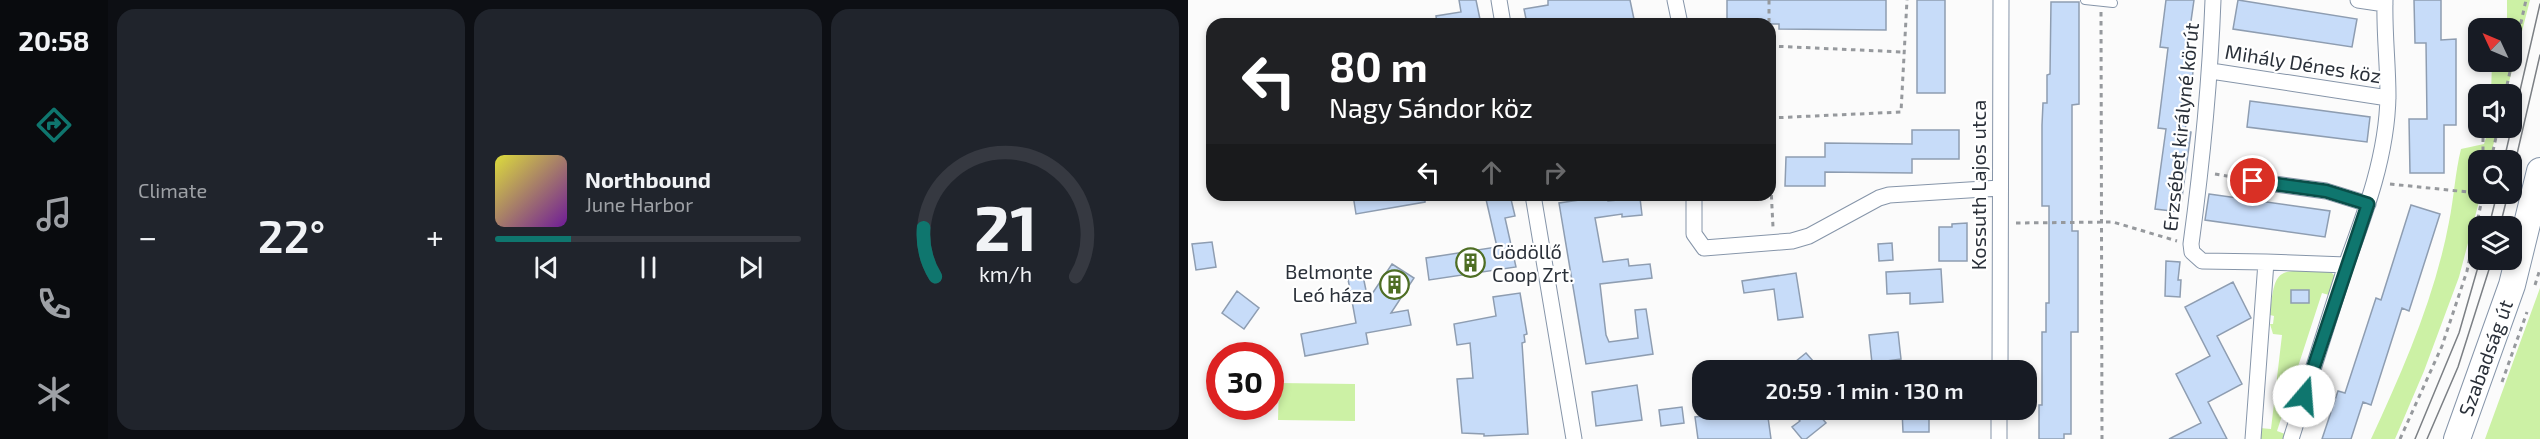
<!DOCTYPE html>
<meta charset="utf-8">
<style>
:root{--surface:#171b24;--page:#20242c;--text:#f1f3f6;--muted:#9ea1a6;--line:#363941;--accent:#0f766e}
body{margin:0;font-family:"Exo 2",sans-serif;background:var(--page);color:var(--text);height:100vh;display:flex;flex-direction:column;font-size:22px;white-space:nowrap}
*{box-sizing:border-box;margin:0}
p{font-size:20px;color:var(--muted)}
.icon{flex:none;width:33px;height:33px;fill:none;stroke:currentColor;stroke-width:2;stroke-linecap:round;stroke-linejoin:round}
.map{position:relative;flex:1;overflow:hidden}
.sheet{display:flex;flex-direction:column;gap:9px;padding:9px;background:#0d0f14;width:1080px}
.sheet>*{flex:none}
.top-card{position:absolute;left:18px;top:18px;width:570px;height:183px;border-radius:18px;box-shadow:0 3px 9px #0003;background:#202124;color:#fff;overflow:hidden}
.needle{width:39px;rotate:314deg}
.fabs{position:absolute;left:1280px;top:18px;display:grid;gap:12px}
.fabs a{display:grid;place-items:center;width:54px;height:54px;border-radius:12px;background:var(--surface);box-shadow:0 3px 9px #0003;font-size:30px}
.speed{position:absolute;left:18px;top:342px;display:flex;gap:12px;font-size:30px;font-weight:700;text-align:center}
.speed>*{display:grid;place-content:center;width:78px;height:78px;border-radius:50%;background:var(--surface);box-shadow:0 3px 9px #0003;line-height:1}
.speed .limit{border:9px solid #d22;background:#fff;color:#111}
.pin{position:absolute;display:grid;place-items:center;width:51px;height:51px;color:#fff;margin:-26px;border:3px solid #fff;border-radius:50%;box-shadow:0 2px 6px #0007}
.me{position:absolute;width:66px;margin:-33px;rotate:18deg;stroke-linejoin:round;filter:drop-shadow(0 0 4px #0008)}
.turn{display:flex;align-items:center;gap:21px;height:126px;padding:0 24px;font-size:27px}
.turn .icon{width:78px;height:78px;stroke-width:2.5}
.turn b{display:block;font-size:42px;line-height:51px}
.lanes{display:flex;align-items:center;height:57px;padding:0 24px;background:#0003;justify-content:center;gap:30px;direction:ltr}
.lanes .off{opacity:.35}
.big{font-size:45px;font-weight:600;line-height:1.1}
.sheet .tile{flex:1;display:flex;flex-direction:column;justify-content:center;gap:9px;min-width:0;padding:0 21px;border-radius:18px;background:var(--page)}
.sheet .dial{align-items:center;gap:0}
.dial svg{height:156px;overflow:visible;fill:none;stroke:var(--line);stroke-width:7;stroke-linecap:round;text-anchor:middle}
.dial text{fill:var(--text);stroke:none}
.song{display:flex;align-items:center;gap:18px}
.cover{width:72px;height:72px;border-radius:9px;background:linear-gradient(135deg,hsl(60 70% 55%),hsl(280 70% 35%))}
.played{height:6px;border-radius:3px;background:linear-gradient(90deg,var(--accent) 25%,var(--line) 25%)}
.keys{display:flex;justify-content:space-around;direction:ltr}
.heat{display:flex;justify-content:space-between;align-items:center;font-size:33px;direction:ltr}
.sheet .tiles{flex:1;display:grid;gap:9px;grid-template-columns:repeat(3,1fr)}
.trip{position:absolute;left:504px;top:360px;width:345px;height:60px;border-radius:18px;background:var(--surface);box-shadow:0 3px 9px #0003;font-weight:600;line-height:60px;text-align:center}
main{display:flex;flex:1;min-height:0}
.tabs{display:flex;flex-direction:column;width:108px;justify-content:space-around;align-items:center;background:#090b0e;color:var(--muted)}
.tabs .icon{width:42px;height:42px}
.tabs .selected{color:var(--accent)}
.tabs b{font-size:27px;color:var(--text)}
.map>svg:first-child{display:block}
.green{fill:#ccf1a5}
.building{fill:#c7dcf9;stroke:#8e9db1;stroke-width:1.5}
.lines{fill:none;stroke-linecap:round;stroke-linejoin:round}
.service-casing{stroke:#8695a9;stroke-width:10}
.minor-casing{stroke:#8695a9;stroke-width:17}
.primary-casing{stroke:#8695a9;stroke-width:28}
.path{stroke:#96999d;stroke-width:3;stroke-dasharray:4.5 4.5;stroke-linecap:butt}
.service{stroke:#fff;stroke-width:8}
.minor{stroke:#fff;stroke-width:15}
.primary{stroke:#fff;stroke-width:26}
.tram{stroke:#7b7f84;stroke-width:1.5}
.route-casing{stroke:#0a4d48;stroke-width:15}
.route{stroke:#0f766e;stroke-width:10}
.labels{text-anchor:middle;stroke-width:4.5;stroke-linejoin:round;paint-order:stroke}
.street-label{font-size:20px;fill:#2a3039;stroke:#fff}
.poi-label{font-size:20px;fill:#2a3039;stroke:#fff;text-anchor:start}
</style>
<main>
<nav class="tabs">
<b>20:58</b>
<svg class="icon selected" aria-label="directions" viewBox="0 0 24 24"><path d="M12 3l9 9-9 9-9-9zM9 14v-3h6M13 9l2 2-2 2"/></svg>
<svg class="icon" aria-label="music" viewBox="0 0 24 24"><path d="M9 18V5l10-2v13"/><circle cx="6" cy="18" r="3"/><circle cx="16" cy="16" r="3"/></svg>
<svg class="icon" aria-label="phone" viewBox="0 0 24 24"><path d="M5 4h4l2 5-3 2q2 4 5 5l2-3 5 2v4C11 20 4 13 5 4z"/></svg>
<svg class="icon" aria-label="climate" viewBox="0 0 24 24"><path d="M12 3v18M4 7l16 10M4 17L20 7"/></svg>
</nav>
<section class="sheet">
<div class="tiles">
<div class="tile"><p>Climate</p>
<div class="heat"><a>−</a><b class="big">22°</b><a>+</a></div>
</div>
<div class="tile">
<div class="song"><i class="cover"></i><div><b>Northbound</b><p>June Harbor</p></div></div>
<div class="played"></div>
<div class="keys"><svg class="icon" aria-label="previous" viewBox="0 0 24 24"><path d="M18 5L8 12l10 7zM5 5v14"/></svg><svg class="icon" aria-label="pause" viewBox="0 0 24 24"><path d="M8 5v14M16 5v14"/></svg><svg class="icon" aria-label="next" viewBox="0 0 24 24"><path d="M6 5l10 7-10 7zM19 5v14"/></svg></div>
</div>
<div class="tile dial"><svg viewBox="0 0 100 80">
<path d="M14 69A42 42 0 1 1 86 69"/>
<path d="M14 69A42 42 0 0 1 8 44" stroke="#0f766e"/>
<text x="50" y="56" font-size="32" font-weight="700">21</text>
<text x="50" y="72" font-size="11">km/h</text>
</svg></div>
</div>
</section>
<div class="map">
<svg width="1352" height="439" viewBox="0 0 1352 439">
<rect width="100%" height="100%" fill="#fbfbfb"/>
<path class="green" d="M1319 0H1342L1318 94H1303L1304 62H1323V28H1319Z
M1301 128H1310L1301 160H1290V194H1293L1271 277 1236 371 1207 439H1183C1215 370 1247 297 1261 222 1266 198 1267 173 1273 149L1296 144Z
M1141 270 1148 277 1141 295 1134 293 1089 431 1097 434 1098 439H1071L1072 428 1083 429 1094 335 1085 334 1082 324H1085L1086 316 1082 315C1087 261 1092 273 1141 270Z
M1352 288V439H1297Z
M91 383 167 384V421L90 420Z"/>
<path class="building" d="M271 0H288L293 24H249L248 16 273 12Z
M360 0H442L447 24H339L336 9 360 5Z
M539 0H698V30L591 29V24H539Z
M729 0H757V93H729Z
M978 0H1006L999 49 1008 50 997 131 1003 132 992 212 967 209 978 129 970 128 980 48 972 47Z
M1050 0 1169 19 1164 47 1045 29Z
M1226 0H1253V40L1268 39V125H1256V173H1222L1221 119H1239L1238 43H1227Z
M863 2H891V104L884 105V231H890V332H883V434H876V439H851V405H854V332H858V303H861V206H854V125L855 103H859V75L862 74Z
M1062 101 1182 117 1179 142 1059 127Z
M724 130H771V159H724V173L637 172V186H597L598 157H637V143L724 144Z
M1021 194 1142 211 1137 237 1017 220Z
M165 195H237V202L168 214Z
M297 195H322L327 216 317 218 328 267 241 280 238 258 309 247Z
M419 196 420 201 452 198 454 215 434 217V214L407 218 415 262 440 259 441 266 462 264 464 278 412 284 418 335 421 342 450 338 447 310 458 309 465 354 398 364 371 203Z
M1223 205 1252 214 1221 311 1214 308 1183 405 1175 402 1163 439H1134L1150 391 1157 393 1188 298 1193 300Z
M779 223V261H751V227H764V224Z
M24 242 28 267 8 270 4 244Z
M704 243 705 260 691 261 690 244Z
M978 261 992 262 990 280H993L992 297 977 296Z
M204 264 226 278 203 313 220 310 223 325 178 333 180 344 117 356 113 334 168 323 160 279 175 276 180 300Z
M753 269 755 302 722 304V293L699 294 698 272Z
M608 273 615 317 590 320 586 289 556 293 554 281Z
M1045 282 1063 318 1029 336 1054 384 1020 402 1039 439H981L1013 423 988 374 1022 356 997 307Z
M1103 290H1121V303H1103Z
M49 291 71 308 56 329 34 313Z
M332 293 339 334 336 335 337 342 334 343 340 434 296 436V434L274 433 269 379 285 378 282 343 269 345 266 324 308 316 305 297Z
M710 332 713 359 684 363 681 335Z
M618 353 633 370H597Z
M449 385 454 420 408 426 404 392Z
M494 407 496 423 473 426 471 410Z
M560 410H579L583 439H510L507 417Z
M602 410H627L638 423 618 439H614L604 427 612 421Z
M714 410H741V432H715Z"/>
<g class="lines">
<defs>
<path id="service" d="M897 0 925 3"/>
<path id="minor" d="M311 0 315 24
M487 0 492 24
M1025 0C1022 82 1014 163 1003 244L1004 252 1014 261 1078 262
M1170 0 1197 4
M1023 71 1200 98
M1065 181 1138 191 1180 204
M345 195 386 439
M506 195V234L516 248 604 241 621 236 691 198 701 195 812 188
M1158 265C1178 211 1199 155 1200 96 1200 64 1196 32 1197 0
M812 370 813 0
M811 439V410
M1065 439 1078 262 1158 265 1103 439"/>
<path id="primary" d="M1269 439 1324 285 1352 171"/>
</defs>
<use href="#service" class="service-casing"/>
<use href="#minor" class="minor-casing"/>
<use href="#primary" class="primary-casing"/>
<path class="path" d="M581 0V24
M913 12 914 439
M582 46 715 52
M1317 94 1338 0
M582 118 713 112 719 0
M1295 160V128
M1303 160 1310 128
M582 168 585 227
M1027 174 1050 178
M1202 184 1290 193
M828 223 925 222 989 241
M1347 285 1352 269
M1314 382 1339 312
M1212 439 1254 346 1279 271 1295 194"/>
<use href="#service" class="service"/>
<use href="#minor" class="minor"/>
<use href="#primary" class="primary"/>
<path class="tram" d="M1316 160 1352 4
M1323 180 1352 55
M1301 226 1309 194
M1312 226 1320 194
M1227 439 1271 333 1292 260
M1239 439 1270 367 1304 260"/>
</g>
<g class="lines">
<defs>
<path id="route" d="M1065 181 1138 191 1180 204 1116 396"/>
</defs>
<use href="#route" class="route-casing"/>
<use href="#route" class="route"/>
</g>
<defs>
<symbol id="building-ring" viewBox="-11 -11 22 22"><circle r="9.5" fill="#fff" stroke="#4e6e24" stroke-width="1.5"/><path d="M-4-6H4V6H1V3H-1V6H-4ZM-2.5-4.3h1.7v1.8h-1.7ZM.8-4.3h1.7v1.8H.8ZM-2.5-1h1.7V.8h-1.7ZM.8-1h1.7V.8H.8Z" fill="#4e6e24"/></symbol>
</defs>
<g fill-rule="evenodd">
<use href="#building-ring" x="266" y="246" width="33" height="33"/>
<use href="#building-ring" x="190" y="268" width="33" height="33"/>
</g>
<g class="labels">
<g class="street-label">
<text transform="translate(1115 64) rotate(9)" y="7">Mihály Dénes köz</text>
<text transform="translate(993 127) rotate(-84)" y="7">Erzsébet királyné körút</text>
<text transform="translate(791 185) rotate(-90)" y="7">Kossuth Lajos utca</text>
<text transform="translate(1298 358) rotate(-70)" y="7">Szabadság út</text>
</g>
<g class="poi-label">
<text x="304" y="259">Gödöllő<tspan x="304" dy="23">Coop Zrt.</tspan></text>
<text x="185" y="279" text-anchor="end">Belmonte<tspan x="185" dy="23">Leó háza</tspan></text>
</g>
</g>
</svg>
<div class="fabs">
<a><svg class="needle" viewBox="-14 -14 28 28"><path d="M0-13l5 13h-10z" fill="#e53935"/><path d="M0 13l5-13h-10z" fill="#9ea1a6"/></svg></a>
<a><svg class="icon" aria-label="sound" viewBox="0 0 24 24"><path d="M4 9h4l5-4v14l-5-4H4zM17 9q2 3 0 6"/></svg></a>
<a><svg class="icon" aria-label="search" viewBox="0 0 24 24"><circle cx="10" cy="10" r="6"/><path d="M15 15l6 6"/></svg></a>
<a><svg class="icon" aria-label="layers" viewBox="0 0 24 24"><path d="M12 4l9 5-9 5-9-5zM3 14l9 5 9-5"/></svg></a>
</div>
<div class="speed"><div class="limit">30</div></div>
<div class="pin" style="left:1065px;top:181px;background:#d93025"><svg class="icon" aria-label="arrive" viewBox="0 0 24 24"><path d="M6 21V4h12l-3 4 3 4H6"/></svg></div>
<svg class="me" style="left:1116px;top:396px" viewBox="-20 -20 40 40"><circle r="19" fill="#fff"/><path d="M0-13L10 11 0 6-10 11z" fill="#0f766e"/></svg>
<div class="trip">20:59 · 1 min · 130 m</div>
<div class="top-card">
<div class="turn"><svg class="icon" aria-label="left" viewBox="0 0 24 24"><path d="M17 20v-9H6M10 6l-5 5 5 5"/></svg><div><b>80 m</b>Nagy Sándor köz</div></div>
<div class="lanes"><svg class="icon" aria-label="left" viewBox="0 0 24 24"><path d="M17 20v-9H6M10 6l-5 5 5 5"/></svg><svg class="icon off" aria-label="ahead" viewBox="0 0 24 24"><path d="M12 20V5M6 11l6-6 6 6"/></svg><svg class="icon off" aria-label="right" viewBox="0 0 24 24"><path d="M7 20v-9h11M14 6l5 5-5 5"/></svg></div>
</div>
</div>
</main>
